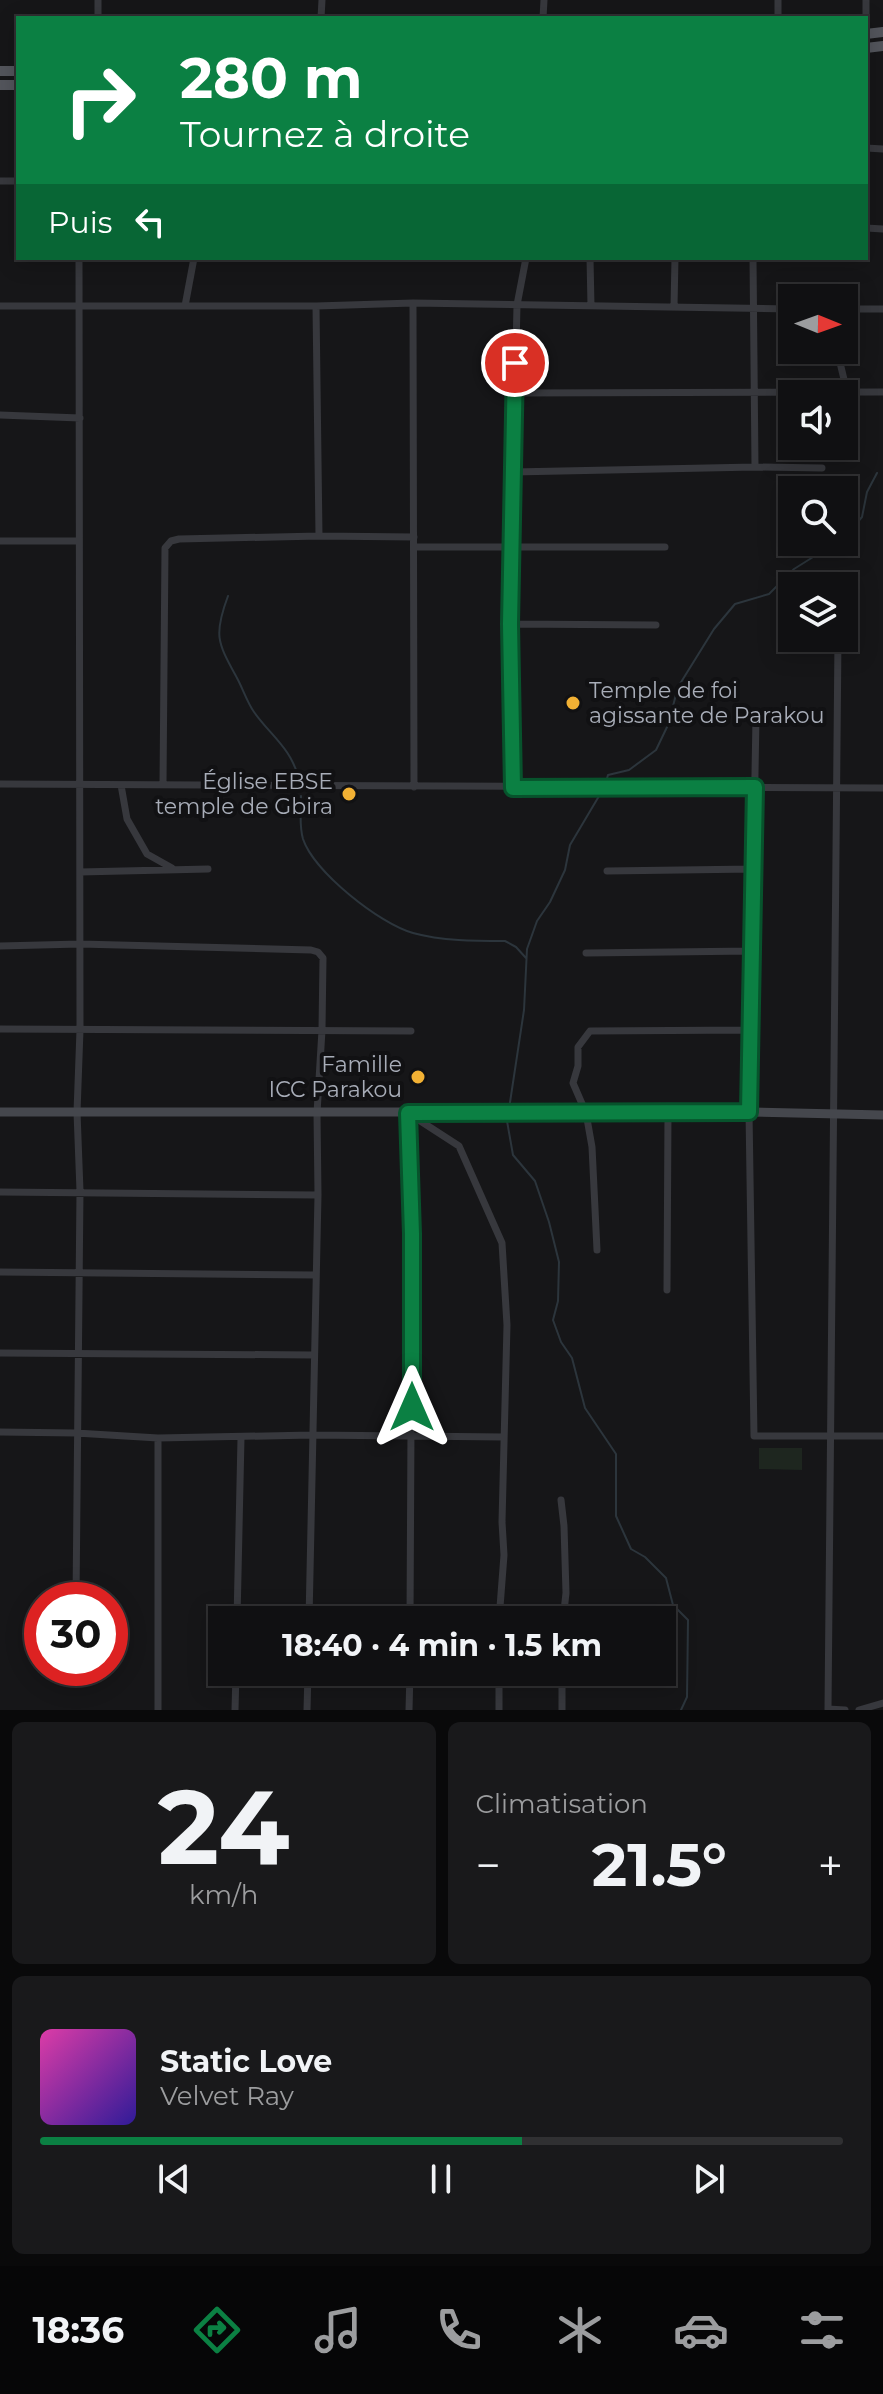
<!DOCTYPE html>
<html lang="fr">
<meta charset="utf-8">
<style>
:root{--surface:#101012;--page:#19191b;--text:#f1f3f6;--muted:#9c9d9f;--line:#303032;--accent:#0b8043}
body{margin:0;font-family:Montserrat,sans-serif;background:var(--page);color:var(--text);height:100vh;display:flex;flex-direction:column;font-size:30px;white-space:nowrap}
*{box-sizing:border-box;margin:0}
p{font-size:26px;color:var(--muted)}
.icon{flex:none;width:44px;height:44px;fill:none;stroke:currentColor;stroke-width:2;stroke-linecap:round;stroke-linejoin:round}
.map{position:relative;height:1710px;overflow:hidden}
.sheet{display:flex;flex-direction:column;gap:12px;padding:12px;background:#09090a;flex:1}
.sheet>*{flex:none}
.guide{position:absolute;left:16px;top:16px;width:852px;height:244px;border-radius:0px;box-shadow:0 4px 20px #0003,0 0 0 2px var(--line);background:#0b8043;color:#fff;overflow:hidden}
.needle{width:52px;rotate:91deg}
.buttons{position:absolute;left:778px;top:284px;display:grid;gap:16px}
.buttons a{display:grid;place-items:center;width:80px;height:80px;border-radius:0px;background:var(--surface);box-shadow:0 4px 20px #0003,0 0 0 2px var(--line);font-size:40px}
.speed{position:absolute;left:24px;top:1582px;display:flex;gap:16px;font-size:40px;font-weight:700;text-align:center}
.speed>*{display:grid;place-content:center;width:104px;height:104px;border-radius:50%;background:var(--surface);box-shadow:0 4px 20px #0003,0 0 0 2px var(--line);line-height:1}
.speed .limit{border:12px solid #d22;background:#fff;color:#111}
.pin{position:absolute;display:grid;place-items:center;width:68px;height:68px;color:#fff;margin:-34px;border:4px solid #fff;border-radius:50%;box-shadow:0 2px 8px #0007}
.me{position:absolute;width:88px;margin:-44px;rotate:0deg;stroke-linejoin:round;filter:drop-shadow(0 0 6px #0008)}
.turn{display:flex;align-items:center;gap:28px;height:168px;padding:0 32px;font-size:36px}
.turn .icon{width:104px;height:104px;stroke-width:2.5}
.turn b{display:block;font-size:56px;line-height:68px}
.then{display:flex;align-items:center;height:76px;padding:0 32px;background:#0003;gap:16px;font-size:30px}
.big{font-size:60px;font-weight:700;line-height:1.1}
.sheet .widget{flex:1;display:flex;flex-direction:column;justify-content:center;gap:12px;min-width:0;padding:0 28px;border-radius:12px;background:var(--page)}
.sheet .dial{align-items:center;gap:0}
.dial b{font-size:104px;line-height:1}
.song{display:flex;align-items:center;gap:24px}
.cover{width:96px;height:96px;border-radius:12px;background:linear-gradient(135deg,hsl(320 70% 55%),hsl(250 70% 35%))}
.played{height:8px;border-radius:4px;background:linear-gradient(90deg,var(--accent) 60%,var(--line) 60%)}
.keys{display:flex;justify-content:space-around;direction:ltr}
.heat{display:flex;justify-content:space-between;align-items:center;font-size:44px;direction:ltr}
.sheet .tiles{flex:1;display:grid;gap:12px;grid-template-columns:1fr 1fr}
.widget:last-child{grid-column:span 2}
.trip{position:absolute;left:208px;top:1606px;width:468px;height:80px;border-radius:0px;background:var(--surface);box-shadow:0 4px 20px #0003,0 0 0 2px var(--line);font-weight:700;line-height:80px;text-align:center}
.menu{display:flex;height:128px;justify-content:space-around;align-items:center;background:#060607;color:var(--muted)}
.menu .icon{width:56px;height:56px}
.menu .current{color:var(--accent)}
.menu b{font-size:36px;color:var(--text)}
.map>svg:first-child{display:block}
.green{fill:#1e261f}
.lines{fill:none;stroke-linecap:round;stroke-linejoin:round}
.stream{stroke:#2c353c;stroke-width:2}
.street{stroke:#37383d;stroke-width:7}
.secondary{stroke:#45474d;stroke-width:9}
.primary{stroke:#53555c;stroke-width:10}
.route-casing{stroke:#07532c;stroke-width:20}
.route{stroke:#0b8043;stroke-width:14}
.poi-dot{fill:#f2b134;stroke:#111113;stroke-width:3}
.labels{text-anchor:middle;stroke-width:8;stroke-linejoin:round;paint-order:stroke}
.poi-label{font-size:22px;fill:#a8adb8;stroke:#111113;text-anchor:end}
</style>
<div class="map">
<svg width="883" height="1710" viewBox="0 0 883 1710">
<rect width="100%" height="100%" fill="#161618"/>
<path class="green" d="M759 1448H802V1470L759 1469Z"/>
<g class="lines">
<path class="stream" d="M844 538 862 517 867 492 877 473
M228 596C213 636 218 643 237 678 243 689 247 702 254 712 271 736 291 748 299 779
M605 785 608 775 629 770 656 750 668 725 678 687 714 629 735 604 769 594 794 569 837 542
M301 796C301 810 299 826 303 839 314 872 380 924 413 933 442 941 475 941 505 941L516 947 526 958
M509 1109 524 1010 527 949 537 921 550 902 565 870 570 845 602 791
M508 1115 507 1121 513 1155 535 1181 549 1222 559 1262 558 1301 553 1320 561 1342 572 1358 585 1408 616 1454V1516L631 1549 645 1557 666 1578 673 1605 688 1620 687 1697 681 1710"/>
<path class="street" d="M98 18V0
M321 18 322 0
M543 18 544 0
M778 18V0
M866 18V0
M866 148 883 149
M0 181H18
M866 228 883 229
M590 258 591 306
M753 258 755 467
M413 303 414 787
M0 306H316L413 303 792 309
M185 306 194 258
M316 306 319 536
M674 307 675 258
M844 309H883
M837 350 847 392
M515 393 883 392
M0 415 80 418
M513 472 755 467 822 468
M0 541H79
M414 547H665
M510 624 656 625
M838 638 828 1709 845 1710
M756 717 749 1112 754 1436H883
M0 784 883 788
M121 785 127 819 147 854 172 868
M163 785 165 548 171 541 179 539 319 536 414 537
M513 788 510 624 515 393 517 305 526 258
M607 871 753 869
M80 872 208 869
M0 946 80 944 311 950 318 952 323 958 322 1030 317 1113 318 1195 309 1620
M586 953 752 951
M0 1029 411 1031
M408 1113 459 1146 502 1243 507 1325 502 1522 504 1555 499 1620
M408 1113 412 1234 410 1620
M0 1192 318 1195
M597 1250 592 1147 586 1113 573 1083 578 1066V1047L590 1031 751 1030
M0 1272 316 1275
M667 1290 668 1113
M0 1353 314 1355
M0 1432 76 1433 158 1438 312 1435 504 1437
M158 1438V1710
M561 1500 564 1526 566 1593 563 1620
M76 1600 80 1191 77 1112 80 1030 79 258
M237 1620 241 1438
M235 1710 236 1672
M307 1710 308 1672
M409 1710 410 1672
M499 1710V1672
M562 1710V1672
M859 1710 883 1703"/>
<path class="secondary" d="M0 1112H749L883 1115"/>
<path class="primary" d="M866 34 883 32
M866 48 883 46
M0 71H18
M0 85H18"/>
</g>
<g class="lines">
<defs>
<path id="route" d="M412 1407V1234L408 1113 749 1112 755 787 513 788 510 624 515 363"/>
</defs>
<use href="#route" class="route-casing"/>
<use href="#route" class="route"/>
</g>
<g class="poi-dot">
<circle cx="573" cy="703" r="8"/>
<circle cx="349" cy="794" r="8"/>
<circle cx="418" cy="1077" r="8"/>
</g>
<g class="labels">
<g class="poi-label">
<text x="589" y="698" text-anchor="start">Temple de foi<tspan x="589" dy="25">agissante de Parakou</tspan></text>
<text x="333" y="789">Église EBSE<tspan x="333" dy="25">temple de Gbira</tspan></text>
<text x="402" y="1072">Famille<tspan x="402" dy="25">ICC Parakou</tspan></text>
</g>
</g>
</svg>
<div class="buttons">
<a><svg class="needle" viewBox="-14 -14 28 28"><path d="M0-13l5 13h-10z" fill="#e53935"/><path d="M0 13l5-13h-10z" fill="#9c9d9f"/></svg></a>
<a><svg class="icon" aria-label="sound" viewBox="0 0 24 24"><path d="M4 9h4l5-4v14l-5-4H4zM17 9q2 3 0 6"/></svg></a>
<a><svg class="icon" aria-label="search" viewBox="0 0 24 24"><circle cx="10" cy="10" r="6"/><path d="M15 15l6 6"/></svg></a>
<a><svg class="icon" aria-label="layers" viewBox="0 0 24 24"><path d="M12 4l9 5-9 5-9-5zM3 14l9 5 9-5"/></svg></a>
</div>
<div class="speed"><div class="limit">30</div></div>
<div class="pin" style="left:515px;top:363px;background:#d93025"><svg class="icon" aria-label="arrive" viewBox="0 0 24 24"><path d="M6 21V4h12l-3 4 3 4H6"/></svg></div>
<svg class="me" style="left:412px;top:1407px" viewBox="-20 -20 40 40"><path d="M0-17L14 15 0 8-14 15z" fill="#0b8043" stroke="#fff" stroke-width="4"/></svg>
<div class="trip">18:40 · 4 min · 1.5 km</div>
<div class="guide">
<div class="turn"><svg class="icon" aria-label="right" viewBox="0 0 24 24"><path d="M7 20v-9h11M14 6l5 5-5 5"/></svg><div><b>280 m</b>Tournez à droite</div></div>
<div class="then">Puis<svg class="icon" aria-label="left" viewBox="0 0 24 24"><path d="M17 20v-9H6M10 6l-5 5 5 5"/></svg></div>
</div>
</div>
<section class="sheet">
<div class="tiles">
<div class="widget dial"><b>24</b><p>km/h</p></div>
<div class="widget"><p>Climatisation</p>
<div class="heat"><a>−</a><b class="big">21.5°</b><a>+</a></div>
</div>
<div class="widget">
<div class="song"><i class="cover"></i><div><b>Static Love</b><p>Velvet Ray</p></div></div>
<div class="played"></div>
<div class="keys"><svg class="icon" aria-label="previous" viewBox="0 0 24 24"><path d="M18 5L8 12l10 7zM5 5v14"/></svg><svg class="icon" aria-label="pause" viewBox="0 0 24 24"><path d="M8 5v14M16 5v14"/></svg><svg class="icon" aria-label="next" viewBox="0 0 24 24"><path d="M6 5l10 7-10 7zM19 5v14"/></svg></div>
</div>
</div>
</section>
<nav class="menu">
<b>18:36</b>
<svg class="icon current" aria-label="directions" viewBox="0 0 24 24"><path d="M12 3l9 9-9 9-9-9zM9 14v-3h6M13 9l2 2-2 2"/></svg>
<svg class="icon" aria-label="music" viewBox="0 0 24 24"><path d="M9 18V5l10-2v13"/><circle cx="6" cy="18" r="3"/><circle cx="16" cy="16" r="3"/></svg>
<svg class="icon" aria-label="phone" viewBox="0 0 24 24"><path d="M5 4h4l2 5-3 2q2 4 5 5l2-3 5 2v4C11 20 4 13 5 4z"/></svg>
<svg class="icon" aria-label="climate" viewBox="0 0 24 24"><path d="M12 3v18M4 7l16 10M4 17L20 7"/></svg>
<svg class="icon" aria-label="car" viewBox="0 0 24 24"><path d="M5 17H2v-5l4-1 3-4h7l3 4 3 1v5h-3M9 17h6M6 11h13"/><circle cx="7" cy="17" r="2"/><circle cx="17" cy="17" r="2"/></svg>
<svg class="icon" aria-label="filters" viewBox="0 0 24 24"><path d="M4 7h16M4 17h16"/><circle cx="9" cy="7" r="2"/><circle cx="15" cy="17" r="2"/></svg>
</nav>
